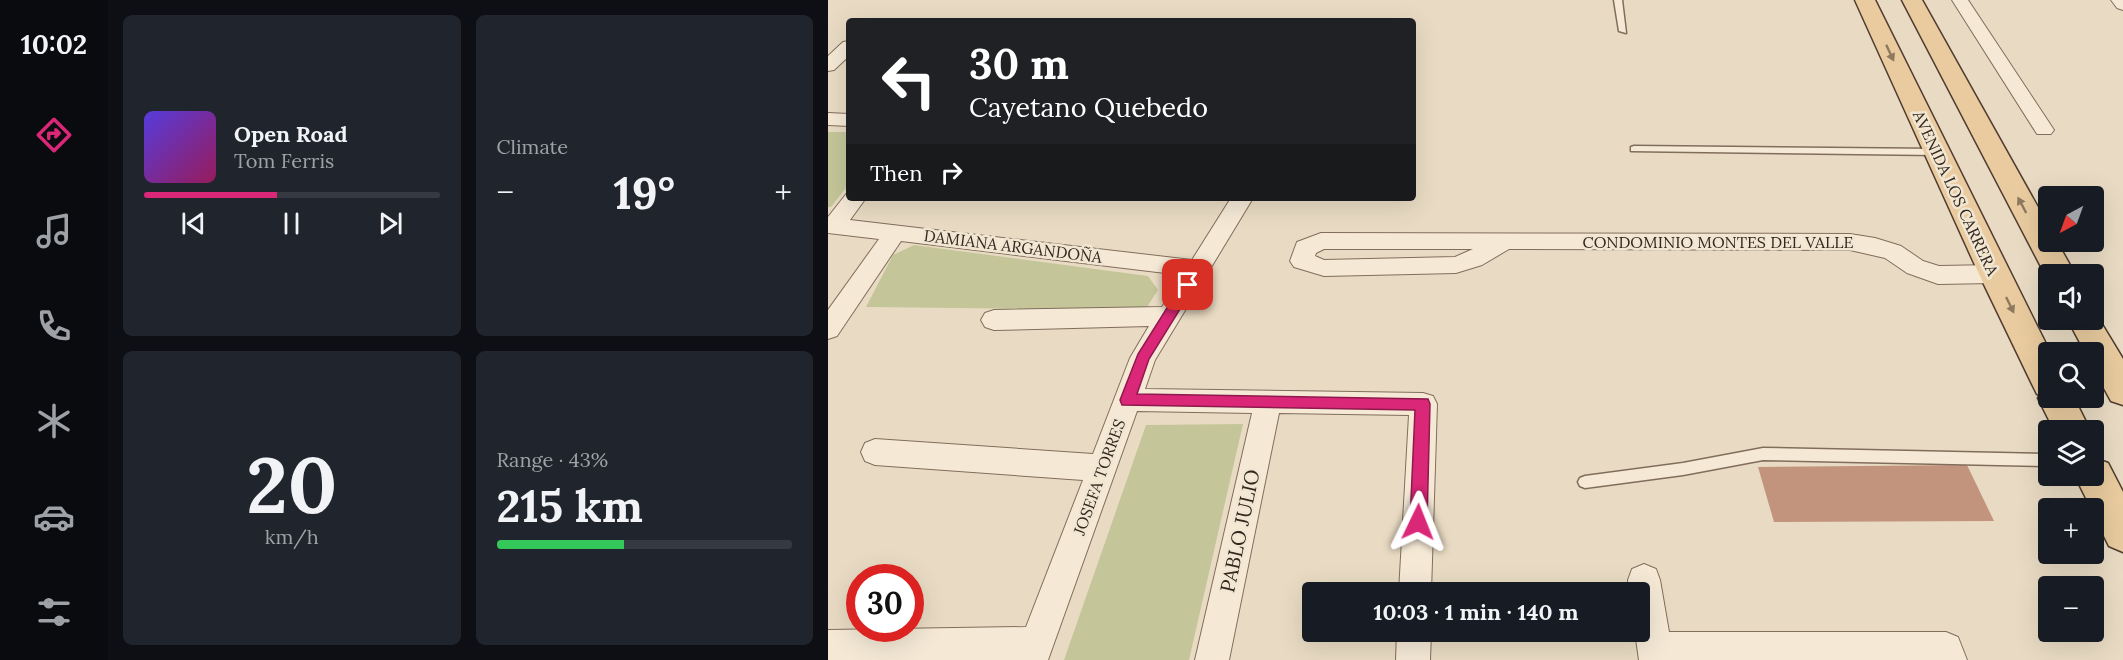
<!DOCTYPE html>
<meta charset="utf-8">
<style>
:root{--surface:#171b24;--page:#20242c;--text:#f1f3f6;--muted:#9ea1a6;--line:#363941;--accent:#db2777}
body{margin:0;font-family:Lora,serif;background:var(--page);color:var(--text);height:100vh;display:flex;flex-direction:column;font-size:22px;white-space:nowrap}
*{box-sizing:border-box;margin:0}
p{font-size:20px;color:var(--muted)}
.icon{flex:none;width:33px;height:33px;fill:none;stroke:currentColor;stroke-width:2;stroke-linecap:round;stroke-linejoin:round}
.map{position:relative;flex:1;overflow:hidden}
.side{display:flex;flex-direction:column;gap:15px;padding:15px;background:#0d0f14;width:720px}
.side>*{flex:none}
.hud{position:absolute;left:18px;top:18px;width:570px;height:183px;border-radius:6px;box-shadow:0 6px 24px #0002;background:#202124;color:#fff;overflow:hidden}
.needle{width:39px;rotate:221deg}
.fabs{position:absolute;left:1210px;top:186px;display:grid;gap:12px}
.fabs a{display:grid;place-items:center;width:66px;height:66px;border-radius:6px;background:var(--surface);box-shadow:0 6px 24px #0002;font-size:30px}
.speed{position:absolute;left:18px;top:564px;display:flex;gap:12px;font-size:30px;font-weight:700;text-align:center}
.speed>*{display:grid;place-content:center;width:78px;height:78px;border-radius:50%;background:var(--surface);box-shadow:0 6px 24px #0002;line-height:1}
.speed .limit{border:9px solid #d22;background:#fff;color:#111}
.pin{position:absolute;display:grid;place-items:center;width:51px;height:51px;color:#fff;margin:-26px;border-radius:12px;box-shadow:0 3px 9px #0006}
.me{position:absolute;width:66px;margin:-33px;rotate:2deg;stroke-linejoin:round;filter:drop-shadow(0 0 4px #0008)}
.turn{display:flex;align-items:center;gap:21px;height:126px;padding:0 24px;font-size:27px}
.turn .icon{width:78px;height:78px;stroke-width:2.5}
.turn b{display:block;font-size:42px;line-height:51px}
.then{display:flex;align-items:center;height:57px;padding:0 24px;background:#0003;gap:12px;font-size:22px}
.big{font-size:45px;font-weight:700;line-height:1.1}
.side .tile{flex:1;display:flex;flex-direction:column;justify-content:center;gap:9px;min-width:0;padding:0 21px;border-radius:9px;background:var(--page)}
.side .dial{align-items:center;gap:0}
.dial b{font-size:78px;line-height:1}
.song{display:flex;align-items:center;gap:18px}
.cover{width:72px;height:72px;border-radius:9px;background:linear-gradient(135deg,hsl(250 70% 55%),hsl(330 70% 35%))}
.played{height:6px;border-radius:3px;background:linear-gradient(90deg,var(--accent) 45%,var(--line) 45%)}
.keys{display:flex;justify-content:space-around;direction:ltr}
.heat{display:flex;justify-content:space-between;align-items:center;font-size:33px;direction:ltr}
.charge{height:9px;border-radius:4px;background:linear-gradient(90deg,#34c759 43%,var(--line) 0)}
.side .tiles{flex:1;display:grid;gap:15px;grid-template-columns:repeat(2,1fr)}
.trip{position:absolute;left:474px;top:582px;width:348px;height:60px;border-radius:6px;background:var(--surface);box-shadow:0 6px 24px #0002;font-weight:700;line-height:60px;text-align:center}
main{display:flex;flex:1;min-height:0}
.dock{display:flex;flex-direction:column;width:108px;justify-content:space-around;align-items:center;background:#090b0e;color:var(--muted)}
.dock .icon{width:42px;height:42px}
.dock .active{color:var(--accent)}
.dock b{font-size:27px;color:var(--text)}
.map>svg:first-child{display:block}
.green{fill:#c4c699}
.building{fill:#c3947d}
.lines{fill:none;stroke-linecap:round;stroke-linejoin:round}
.service-casing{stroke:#816d5c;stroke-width:3}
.minor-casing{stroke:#816d5c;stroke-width:2}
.primary-casing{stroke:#503c30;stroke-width:3}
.service{fill:#f5e9d6;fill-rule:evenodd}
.minor{fill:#f5e9d6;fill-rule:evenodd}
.primary{fill:#e9cb9f;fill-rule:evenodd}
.oneway{fill:#8e795e}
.route{fill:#db2777;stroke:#8e194d;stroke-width:1.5}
.labels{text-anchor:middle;stroke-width:5;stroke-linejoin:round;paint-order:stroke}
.street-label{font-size:16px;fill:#33271e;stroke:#f1e6d2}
.near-street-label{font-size:20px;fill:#33271e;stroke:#f1e6d2}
</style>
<main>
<nav class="dock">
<b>10:02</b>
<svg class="icon active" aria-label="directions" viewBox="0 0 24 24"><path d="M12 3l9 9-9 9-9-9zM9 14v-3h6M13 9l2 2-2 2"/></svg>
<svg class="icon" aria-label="music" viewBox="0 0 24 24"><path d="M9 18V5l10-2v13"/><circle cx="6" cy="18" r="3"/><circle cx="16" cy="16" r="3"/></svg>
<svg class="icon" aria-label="phone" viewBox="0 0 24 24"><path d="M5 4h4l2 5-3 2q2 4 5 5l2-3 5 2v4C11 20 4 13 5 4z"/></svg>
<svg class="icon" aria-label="climate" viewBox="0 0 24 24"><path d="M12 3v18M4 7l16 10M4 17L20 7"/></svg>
<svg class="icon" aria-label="car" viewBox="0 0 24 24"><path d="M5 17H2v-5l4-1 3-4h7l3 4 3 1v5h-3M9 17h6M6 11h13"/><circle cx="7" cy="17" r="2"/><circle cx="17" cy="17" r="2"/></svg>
<svg class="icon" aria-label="filters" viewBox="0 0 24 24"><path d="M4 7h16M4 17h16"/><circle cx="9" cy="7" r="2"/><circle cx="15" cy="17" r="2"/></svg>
</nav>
<section class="side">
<div class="tiles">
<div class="tile">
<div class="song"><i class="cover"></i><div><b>Open Road</b><p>Tom Ferris</p></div></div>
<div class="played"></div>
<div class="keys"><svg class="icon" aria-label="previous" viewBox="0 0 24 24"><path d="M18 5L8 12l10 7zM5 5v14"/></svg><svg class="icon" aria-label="pause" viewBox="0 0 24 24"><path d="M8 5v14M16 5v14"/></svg><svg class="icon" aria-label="next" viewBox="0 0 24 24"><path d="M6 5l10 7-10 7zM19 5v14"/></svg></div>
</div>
<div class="tile"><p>Climate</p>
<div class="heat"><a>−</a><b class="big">19°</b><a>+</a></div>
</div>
<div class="tile dial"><b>20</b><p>km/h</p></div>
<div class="tile"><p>Range · 43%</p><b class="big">215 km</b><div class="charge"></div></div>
</div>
</section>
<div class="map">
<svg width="1295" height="660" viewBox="0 0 1295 660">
<rect width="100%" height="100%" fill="#e9dbc3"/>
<path class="green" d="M0 132H21V184L3 207H0Z
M86 245 320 276 330 290 317 310 38 307 65 255Z
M415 424 361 660H236L318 425Z"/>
<path class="building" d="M1139 465 1166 521 946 522 930 467Z"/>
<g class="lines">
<defs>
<path id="service" d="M786 0H794L798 33 791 31Z
M806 146 1109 149 1114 152 1109 155 803 151V147Z
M935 448 1221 454V466L935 460 855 475 757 488 752 486 750 482 752 478 757 476 855 463Z"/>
<path id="minor" d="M1124 0H1140L1226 130 1223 134H1209Z
M1283 0H1295V10L1289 8Z
M21 41V56L6 70 0 71V56L15 42Z
M0 113 21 114V126L0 125Z
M19 193 21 198H38L22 220 364 260 403 198H425L327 360 317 389 595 393 605 396 609 404 603 592H571L581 415 451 413 401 660H367L424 413 309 411 220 660H0V630L198 627 255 480 47 465 37 461 33 452 37 443 47 439 265 454 302 358 321 326 166 330 157 327 153 320 157 313 166 310 334 307 354 275 73 241 9 336 0 339V310L51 239 0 233V217Z
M493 233 1022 234 1047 238 1073 246 1095 261 1111 266 1166 265 1174 268 1178 274 1174 280 1166 283 1110 284 1079 273 1057 258 1022 250 681 249 654 265 628 273 496 276 466 267 462 261 469 242ZM496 249H645L627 257 496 260 487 256 488 253Z
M816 564 828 569 832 580 841 632H1118L1130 637 1139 660H811L807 632H812V592H801L800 580 804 569Z
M569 632H603L602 660H568Z"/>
<path id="primary" d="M1027 0H1047L1222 352 1221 398H1246L1262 430H1226L1210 398 1212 395 1209 394 1204 384 1151 274Z
M1074 0H1094L1221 227V242H1229L1247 274H1221V282Z
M1266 311 1295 359V405L1283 401 1266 370V352H1257L1240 320H1266Z
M1266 458 1280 463 1295 492V552L1281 546 1266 516V508H1263L1247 476H1266Z"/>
</defs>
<use href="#service" class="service-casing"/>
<use href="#minor" class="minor-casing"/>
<use href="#primary" class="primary-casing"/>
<use href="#service" class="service"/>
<use href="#minor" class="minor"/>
<use href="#primary" class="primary"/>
</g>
<defs><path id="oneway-solid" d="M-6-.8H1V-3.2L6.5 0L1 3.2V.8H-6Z" transform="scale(1.5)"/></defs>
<g class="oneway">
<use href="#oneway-solid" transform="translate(1062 53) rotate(65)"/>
<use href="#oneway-solid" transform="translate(1194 205) rotate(-118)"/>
<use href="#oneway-solid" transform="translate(1182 305) rotate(64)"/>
</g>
<path class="route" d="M360 280 367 285 321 359 309 394 600 399 602 404 599 522 596 527 590 529 584 527 582 522 587 410 294 405 292 400 310 354 356 281Z"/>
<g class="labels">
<g class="street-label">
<text transform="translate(1128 193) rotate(65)" y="6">AVENIDA LOS CARRERA</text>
<text x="890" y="248">CONDOMINIO MONTES DEL VALLE</text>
<text transform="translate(185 246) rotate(7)" y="6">DAMIANA ARGANDOÑA</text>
<text transform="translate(271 477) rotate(-70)" y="6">JOSEFA TORRES</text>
</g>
<g class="near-street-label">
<text transform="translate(412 531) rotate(-78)" y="7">PABLO JULIO</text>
</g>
</g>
</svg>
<div class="fabs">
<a><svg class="needle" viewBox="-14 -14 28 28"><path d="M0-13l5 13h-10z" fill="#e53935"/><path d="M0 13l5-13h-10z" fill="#9ea1a6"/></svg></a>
<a><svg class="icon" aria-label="sound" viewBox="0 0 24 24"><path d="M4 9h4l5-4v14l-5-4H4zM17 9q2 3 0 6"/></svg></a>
<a><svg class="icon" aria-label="search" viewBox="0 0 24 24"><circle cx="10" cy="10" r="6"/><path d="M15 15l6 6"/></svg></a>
<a><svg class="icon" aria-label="layers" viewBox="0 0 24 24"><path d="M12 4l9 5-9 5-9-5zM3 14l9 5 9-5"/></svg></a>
<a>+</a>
<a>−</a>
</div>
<div class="speed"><div class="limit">30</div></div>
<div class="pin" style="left:360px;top:285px;background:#d93025"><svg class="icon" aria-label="arrive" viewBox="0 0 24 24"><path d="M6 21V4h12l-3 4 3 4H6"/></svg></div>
<svg class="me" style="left:590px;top:522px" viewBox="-20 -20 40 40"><path d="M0-17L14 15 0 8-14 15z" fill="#db2777" stroke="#fff" stroke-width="4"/></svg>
<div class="trip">10:03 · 1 min · 140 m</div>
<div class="hud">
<div class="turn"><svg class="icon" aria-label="left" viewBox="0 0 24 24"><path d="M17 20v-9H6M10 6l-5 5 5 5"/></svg><div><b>30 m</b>Cayetano Quebedo</div></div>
<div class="then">Then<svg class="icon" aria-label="right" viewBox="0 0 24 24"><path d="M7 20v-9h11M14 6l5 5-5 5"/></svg></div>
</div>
</div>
</main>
